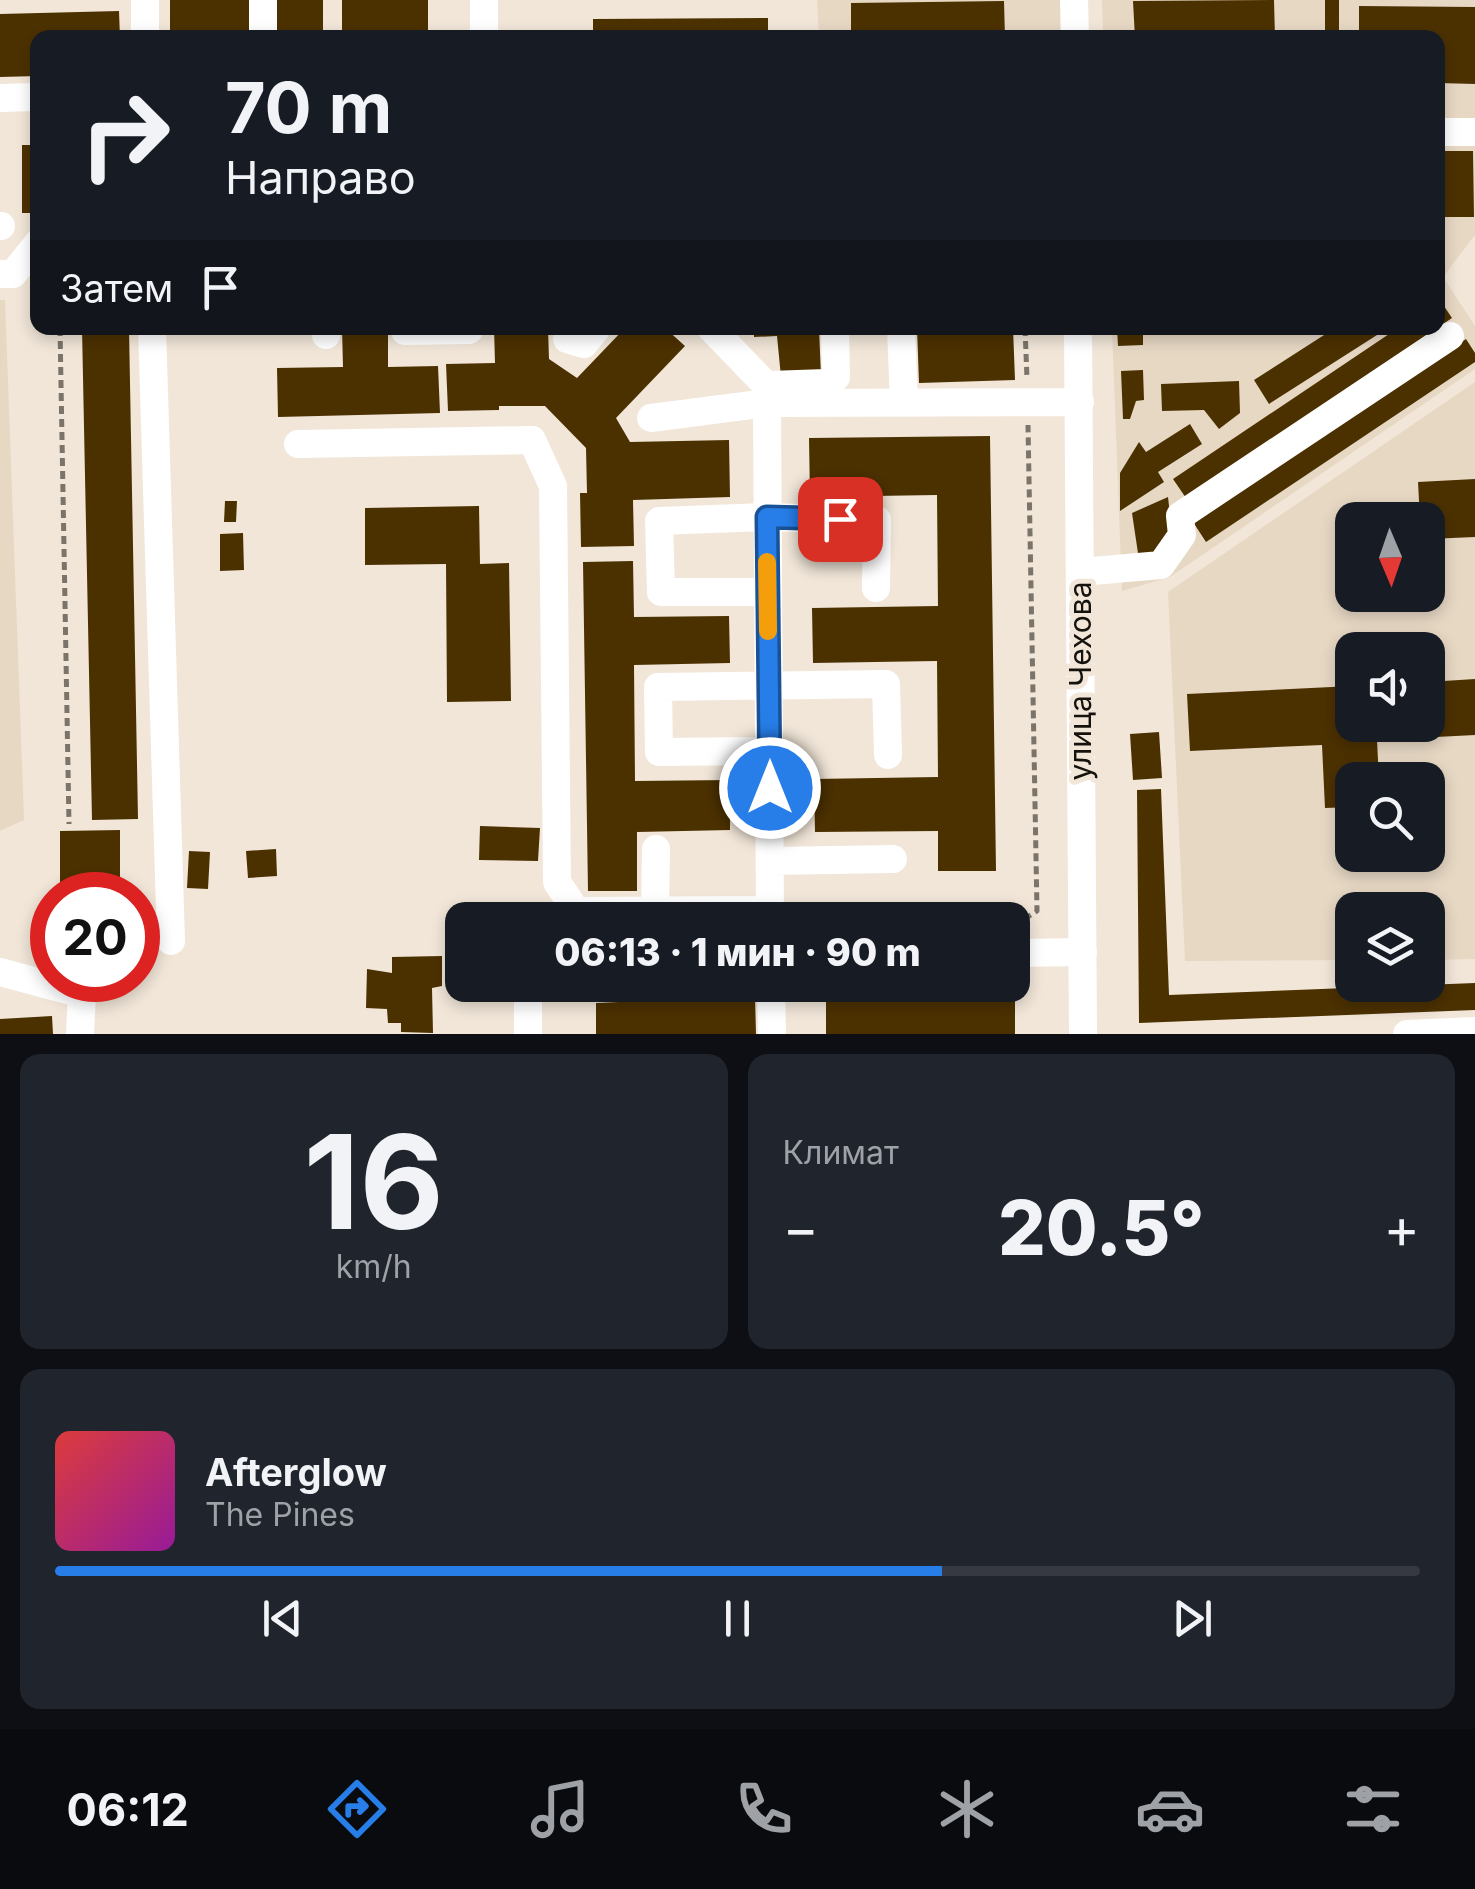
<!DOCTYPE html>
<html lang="ru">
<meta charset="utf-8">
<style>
:root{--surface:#171b24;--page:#20242c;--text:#f1f3f6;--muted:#9ea1a6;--line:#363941;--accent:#277ee8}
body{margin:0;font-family:Inter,sans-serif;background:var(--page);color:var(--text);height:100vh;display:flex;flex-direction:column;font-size:38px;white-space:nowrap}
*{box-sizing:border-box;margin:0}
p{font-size:32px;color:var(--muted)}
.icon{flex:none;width:55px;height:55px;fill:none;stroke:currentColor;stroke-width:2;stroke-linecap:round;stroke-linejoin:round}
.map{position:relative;height:1034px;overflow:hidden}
.details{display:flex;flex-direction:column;gap:20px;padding:20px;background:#0d0f14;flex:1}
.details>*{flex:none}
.banner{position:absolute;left:30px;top:30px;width:1415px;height:305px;border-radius:20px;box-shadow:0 5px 15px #0003;background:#171b24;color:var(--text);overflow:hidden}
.needle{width:65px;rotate:178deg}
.tools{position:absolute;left:1335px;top:502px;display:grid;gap:20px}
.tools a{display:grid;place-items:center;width:110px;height:110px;border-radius:20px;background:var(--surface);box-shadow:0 5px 15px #0003;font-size:50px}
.speed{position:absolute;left:30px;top:872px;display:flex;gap:20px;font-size:50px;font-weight:700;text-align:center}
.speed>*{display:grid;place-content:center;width:130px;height:130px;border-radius:50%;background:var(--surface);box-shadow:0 5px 15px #0003;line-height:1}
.speed .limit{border:15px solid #d22;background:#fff;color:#111}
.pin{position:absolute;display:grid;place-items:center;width:85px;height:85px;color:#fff;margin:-42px;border-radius:20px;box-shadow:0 5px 15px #0006}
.me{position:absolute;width:110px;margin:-55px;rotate:0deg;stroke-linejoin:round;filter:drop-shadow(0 0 8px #0008)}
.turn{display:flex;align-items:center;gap:35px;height:210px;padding:0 30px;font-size:45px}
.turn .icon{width:130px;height:130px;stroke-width:2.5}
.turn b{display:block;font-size:70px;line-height:85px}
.then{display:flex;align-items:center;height:95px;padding:0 30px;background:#0003;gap:20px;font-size:38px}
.big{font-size:75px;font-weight:800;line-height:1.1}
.details .card{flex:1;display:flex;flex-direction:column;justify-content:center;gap:15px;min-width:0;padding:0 35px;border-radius:20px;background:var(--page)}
.details .dial{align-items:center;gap:0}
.dial b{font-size:130px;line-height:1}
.song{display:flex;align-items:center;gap:30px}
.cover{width:120px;height:120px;border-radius:15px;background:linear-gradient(135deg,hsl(0 70% 55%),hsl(300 70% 35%))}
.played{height:10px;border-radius:5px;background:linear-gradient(90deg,var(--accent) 65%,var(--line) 65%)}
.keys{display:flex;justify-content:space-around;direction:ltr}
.heat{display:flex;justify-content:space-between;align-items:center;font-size:55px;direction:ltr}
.details .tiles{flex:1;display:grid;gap:20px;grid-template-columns:1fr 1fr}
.card:last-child{grid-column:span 2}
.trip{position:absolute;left:445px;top:902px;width:585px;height:100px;border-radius:20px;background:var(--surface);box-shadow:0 5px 15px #0003;font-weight:800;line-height:100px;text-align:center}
.tab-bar{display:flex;height:160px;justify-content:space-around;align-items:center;background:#090b0e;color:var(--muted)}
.tab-bar .icon{width:70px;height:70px}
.tab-bar .on{color:var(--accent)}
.tab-bar b{font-size:45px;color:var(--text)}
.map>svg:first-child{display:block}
.built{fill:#e7d8c4;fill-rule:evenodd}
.building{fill:#4c3100}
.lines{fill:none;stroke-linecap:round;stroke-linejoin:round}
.path{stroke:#7b746a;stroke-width:5;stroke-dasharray:8 5;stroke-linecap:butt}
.minor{stroke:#fff;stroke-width:28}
.route-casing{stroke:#195297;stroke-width:25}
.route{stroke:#277ee8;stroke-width:18}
.slow{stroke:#f59e0b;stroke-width:18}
.labels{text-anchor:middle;stroke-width:10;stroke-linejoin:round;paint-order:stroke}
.street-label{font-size:30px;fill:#15110c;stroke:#f1e6d8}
</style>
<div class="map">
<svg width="1475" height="1034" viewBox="0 0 1475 1034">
<rect width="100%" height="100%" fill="#f1e6d8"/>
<path class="built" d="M817 0H1061L1060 37H819Z
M1102 0H1475V235L1443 277 1475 326V369L1170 577 1122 591 1112 328H1438V38L1103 37Z
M0 300H5L24 820 0 831Z
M1475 382V959L1428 960V910H1352V960L1185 961 1168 592ZM1352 520H1428V595H1352ZM1352 650H1428V725H1352ZM1352 780H1428V855H1352Z"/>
<path class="building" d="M170 0H257V38H170Z
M270 0H323V38H270Z
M342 0H428V38H342Z
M1274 0 1275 38H1135L1133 1Z
M1325 0H1339V38H1325Z
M1004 1 1005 38H851V3Z
M1359 6 1475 7V84L1438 83V38H1359Z
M119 11 120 38H38V76L0 77V14Z
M768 18V38H593V19Z
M22 145H38V213H22Z
M1438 151H1473L1474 217H1438Z
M1438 297 1452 318 1186 498 1173 479 1398 328H1438Z
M82 328H129L138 819 92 820Z
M342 328H388V367L438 366 440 413 278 417 277 368 343 367Z
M494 328H548L549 359 577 378 625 328H665L685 346 616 418 630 442 729 440 730 497 633 500 634 546 581 547 580 493H587L586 448 545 406H499V410L448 411 446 364 495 363Z
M754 328H819L821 376 781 377 777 336 754 337Z
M917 328H1013L1015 380 919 383Z
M1117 328H1143V345L1118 346Z
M1335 328H1388L1269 404 1254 380Z
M1466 339 1475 353V362L1206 542 1193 522Z
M1143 370 1144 400 1136 401 1130 419H1123L1121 371Z
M1239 381 1240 413 1219 429 1204 410 1162 411 1161 384Z
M1190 424 1202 444 1158 472 1164 482 1120 511V473L1139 442 1146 452Z
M990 436 996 871H938V831L815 832 814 779 938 777 937 661 813 663 812 608 938 606 937 495 810 497 809 438Z
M1475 479V537L1428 539V520H1420L1418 482Z
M1168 497 1173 541 1139 560 1132 513Z
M225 501H237L236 522H224Z
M479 506 480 564 509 563 511 701 447 702 446 564 365 565V508Z
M243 533 244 570 220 571V534Z
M633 561 634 617 729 616 730 663 634 665 635 781 730 780V830L637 832V891H588L583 562Z
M1475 679V735L1377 740 1379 780H1352V807L1325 808 1322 745 1190 751 1187 694 1352 686V725H1428V682Z
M1159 732 1162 778 1133 780 1130 734Z
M1161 789 1169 995 1475 983V1010L1139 1023 1137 790Z
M480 826 540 828 538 861 479 860Z
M120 830V895H60V831Z
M276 849 277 876 248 878 246 851Z
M189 851 210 852 208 889 187 888Z
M442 956V986L432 988 433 1033 401 1032V1023H388L387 1009 366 1008 367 969 392 973V957Z
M826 991 1015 992V1034H826Z
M755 996 756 1034H596V1003Z
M52 1016 53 1034H0V1019Z"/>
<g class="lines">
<path class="path" d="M60 328 69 824
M1025 328 1027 379
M1013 926 1037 911 1028 425"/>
<path class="minor" d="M145 0V38
M263 0V38
M1074 0 1075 38
M484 38V0
M0 98 38 97
M1438 132H1475
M0 226H1
M0 274H13L38 243
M152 328 171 941
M326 328V335
M405 328V331L469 330V328
M567 328V339L584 344 597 328
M901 328 904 402
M1078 328 1083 1034
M769 385 826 383 836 377 835 328
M651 418 767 403 766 385 711 328
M298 444 532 440 553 486 557 882 576 911
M1081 572 1161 565 1182 535 1180 516 1450 336
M768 592H661L659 521 767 517 877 520 876 588
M770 751 659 752 658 687 886 684 888 755
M770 861 893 859
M655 910 656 849
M567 920 576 911 770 910
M770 920 767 403 1080 402
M1012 953 1083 952
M0 972 82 994 80 1034
M771 985 772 1034
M528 1034V985
M1407 1034 1475 1031"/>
</g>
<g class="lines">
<defs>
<path id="route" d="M770 788 767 517 840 519"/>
</defs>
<use href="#route" class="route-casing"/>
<use href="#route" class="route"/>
<path class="slow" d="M767 562 768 631"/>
</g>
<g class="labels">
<g class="street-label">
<text transform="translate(1081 681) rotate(-90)" y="10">улица Чехова</text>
</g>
</g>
</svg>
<div class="tools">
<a><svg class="needle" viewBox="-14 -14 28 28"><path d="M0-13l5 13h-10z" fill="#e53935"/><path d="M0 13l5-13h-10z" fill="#9ea1a6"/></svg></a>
<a><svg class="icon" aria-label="sound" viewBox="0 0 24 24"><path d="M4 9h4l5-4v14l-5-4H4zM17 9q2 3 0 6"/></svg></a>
<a><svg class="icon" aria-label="search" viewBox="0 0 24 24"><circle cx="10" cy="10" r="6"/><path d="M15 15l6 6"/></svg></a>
<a><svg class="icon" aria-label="layers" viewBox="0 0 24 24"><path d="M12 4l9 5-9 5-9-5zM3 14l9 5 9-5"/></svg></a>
</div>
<div class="speed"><div class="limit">20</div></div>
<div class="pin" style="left:840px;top:519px;background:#d93025"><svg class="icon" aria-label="arrive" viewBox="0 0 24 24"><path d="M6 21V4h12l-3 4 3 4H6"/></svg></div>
<svg class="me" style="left:770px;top:788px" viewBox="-20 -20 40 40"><circle r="17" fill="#277ee8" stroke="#fff" stroke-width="3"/><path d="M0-11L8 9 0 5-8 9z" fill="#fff"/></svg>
<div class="trip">06:13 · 1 мин · 90 m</div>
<div class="banner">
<div class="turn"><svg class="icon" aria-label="right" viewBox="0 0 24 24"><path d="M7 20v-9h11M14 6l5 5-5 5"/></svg><div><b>70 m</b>Направо</div></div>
<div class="then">Затем<svg class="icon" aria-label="arrive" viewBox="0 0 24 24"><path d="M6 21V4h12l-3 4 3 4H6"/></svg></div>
</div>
</div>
<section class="details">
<div class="tiles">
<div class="card dial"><b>16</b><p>km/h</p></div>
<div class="card"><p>Климат</p>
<div class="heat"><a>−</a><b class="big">20.5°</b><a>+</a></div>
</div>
<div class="card">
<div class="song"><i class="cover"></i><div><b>Afterglow</b><p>The Pines</p></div></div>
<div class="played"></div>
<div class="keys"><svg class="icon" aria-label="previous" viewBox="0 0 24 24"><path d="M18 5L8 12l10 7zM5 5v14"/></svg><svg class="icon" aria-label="pause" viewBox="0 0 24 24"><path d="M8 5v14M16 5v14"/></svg><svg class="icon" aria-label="next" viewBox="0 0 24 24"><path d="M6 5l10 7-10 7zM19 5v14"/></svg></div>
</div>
</div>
</section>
<nav class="tab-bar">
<b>06:12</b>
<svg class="icon on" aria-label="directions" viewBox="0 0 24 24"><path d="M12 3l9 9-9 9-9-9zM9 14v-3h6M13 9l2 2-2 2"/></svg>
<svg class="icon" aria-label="music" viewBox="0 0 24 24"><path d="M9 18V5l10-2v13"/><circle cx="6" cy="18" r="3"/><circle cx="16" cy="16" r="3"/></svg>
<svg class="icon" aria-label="phone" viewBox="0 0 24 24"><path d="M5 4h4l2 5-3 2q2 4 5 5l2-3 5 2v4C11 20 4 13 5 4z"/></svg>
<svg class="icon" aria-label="climate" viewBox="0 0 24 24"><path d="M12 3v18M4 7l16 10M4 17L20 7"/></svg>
<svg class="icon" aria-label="car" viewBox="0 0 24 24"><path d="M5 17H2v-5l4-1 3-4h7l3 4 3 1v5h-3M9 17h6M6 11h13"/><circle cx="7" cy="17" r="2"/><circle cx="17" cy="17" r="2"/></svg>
<svg class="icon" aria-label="filters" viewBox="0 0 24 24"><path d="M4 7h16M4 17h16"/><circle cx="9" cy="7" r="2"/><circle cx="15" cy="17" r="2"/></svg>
</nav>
